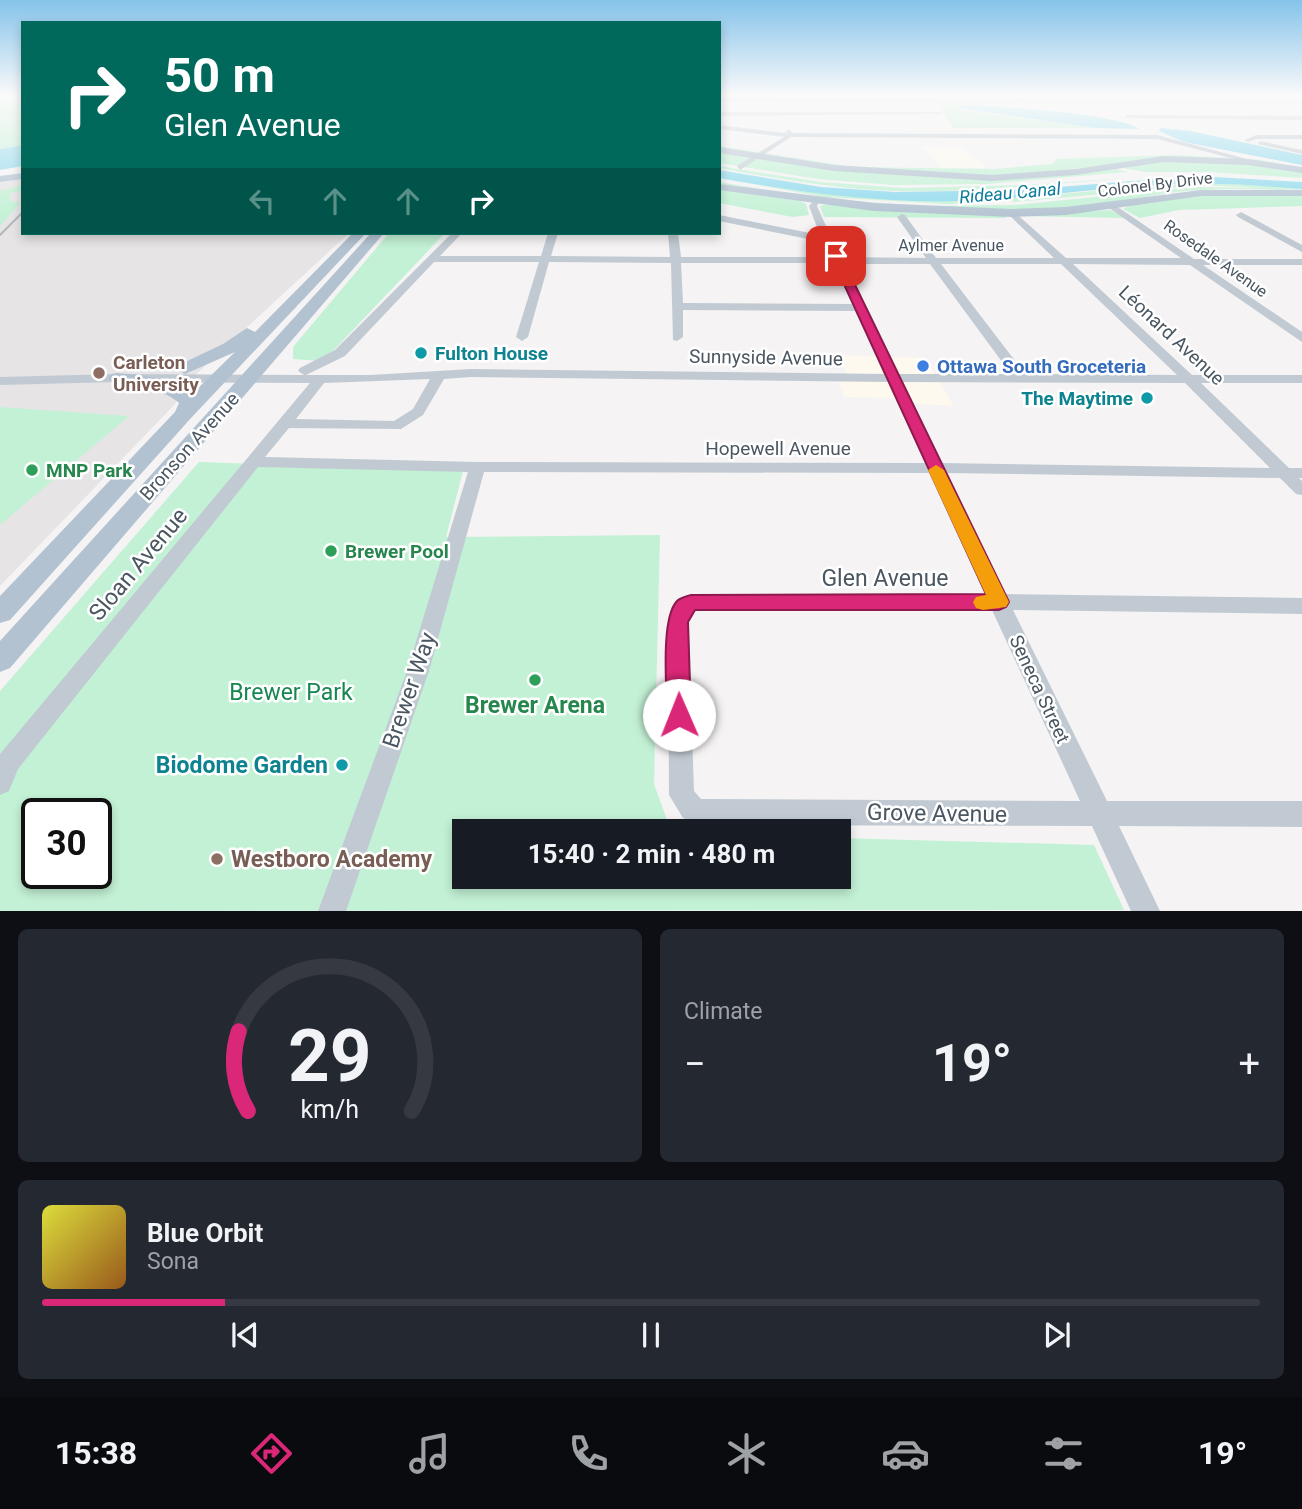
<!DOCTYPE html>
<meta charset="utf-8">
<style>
:root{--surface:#171b24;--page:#242831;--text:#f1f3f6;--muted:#9ea1a6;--line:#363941;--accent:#db2777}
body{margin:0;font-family:Roboto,sans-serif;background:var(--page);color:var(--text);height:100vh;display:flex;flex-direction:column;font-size:26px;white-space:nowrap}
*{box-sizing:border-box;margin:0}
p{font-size:23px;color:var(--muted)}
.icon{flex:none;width:38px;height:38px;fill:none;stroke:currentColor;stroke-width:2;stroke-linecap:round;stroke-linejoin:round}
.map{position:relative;height:911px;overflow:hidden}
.panel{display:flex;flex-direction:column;gap:18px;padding:18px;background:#0d0f14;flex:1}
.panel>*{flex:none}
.banner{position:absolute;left:21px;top:21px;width:700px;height:214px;border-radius:0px;box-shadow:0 4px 10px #0003;background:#00695c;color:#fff;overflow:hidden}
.speed{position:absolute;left:21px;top:798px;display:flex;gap:14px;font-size:35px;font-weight:700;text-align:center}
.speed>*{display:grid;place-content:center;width:91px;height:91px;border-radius:50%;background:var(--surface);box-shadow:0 4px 10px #0003;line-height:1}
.speed .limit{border:4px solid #111;border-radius:10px;background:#fff;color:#111}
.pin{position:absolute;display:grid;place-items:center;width:60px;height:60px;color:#fff;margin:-30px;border-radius:14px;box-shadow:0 4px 10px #0006}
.me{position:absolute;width:77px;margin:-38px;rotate:359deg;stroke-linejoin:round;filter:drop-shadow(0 0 5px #0008)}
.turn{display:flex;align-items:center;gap:24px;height:147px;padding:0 28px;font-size:32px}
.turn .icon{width:91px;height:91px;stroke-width:2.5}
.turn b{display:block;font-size:49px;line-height:60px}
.lanes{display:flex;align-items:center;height:66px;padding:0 28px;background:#0003;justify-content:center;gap:35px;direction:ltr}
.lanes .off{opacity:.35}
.big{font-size:52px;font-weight:700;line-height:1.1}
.panel .tile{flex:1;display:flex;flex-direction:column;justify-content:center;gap:10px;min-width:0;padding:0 24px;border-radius:10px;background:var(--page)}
.panel .dial{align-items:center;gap:0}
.dial svg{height:182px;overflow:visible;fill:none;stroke:var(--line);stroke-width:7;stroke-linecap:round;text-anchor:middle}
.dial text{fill:var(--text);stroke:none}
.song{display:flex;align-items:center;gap:21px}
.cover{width:84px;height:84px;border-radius:10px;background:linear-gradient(135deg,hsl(60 70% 55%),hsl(30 70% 35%))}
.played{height:7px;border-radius:4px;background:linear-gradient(90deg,var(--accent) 15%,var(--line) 15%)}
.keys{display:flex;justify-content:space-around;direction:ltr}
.heat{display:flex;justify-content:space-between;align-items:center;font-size:38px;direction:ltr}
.panel .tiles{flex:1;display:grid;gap:18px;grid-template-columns:1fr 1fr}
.tile:last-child{grid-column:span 2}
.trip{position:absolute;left:452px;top:819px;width:399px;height:70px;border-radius:0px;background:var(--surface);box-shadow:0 4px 10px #0003;font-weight:700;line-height:70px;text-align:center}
.tabs{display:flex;height:112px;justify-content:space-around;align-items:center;background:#090b0e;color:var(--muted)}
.tabs .icon{width:49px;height:49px}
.tabs .active{color:var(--accent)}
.tabs b{font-size:32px;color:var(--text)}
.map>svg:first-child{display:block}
.commercial{fill:#fdf9ef}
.education{fill:#e6e4e5}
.green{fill:#c3f1d5;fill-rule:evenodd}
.water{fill:#90daee}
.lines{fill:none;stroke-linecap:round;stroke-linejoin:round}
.minor{fill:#c1cad2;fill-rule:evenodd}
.major{fill:#b3c2d1;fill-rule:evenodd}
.tram{stroke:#b5b8bd;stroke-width:2}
.route{fill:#db2777;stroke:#8e194d;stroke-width:2}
.slow{fill:#f59e0b}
.culture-dot{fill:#0f9aa8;stroke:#fff;stroke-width:2.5}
.shop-dot{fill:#3f7fe0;stroke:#fff;stroke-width:2.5}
.education-dot{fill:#8d6e63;stroke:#fff;stroke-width:2.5}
.leisure-dot{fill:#2e9e5b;stroke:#fff;stroke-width:2.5}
.labels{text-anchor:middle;stroke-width:5;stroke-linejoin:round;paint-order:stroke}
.far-street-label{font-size:16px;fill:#4a5661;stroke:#fff}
.far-water-label{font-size:18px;font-style:italic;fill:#0c7c9b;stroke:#fff}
.street-label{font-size:19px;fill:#4a5661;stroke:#fff}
.culture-label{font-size:19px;font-weight:bold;fill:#0d838f;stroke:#fff;text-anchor:start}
.education-label{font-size:19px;font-weight:bold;fill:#785e54;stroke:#fff;text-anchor:start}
.shop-label{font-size:19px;font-weight:bold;fill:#366cbe;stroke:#fff;text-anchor:start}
.leisure-label{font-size:19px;font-weight:bold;fill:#27864d;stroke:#fff;text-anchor:start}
.near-street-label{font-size:23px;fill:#4a5661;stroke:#fff}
.near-park-label{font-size:23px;fill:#17864f;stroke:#fff}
.near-leisure-label{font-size:23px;font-weight:bold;fill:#27864d;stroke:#fff}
.near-culture-label{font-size:23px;font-weight:bold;fill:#0d838f;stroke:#fff;text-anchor:end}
.near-education-label{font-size:23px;font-weight:bold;fill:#785e54;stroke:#fff;text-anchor:start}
</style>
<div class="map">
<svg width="1302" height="911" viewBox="0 0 1302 911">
<rect width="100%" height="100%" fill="#f5f3f3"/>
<path class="commercial" d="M922 147H962L987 168H942Z
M840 355 925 358 954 406 921 404 892 398 844 397 838 380H848Z"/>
<path class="education" d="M23 178V233H349L177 392 176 403 0 586V182Z"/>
<path class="green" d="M0 95H23V145L0 149Z
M980 102 987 106 961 105 962 110 1096 128H953L938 103Z
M719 146 853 167 994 169 1052 164 1057 159 1177 155 1261 160 1302 169 1165 158 1003 177 848 169 719 149Z
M719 152 811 167 956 178 1115 169 1127 172 986 184 893 185 818 179 719 163Z
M1150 161H1221L1302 170V178L1207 172H1145L1123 168Z
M719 166 821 182 903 188 1029 185 1168 175C1077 181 986 193 895 191 836 189 777 179 719 168Z
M719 178C804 193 887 203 974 200 1066 197 1158 180 1250 185 1266 186 1289 184 1302 190L1271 188 1302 191C1258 189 1213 187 1169 193 1129 199 1092 208 1052 210 944 216 834 203 728 186L719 185V182L816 198 921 206 1016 205 1193 187 1264 188 1201 185 1026 201 948 204 825 197Z
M23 185V191L10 193V201L20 203 0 226V191Z
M719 188 800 201 806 204 809 215 793 217 719 203Z
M1302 195V206L1179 210 1140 218 1123 209C1150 190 1264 195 1302 195Z
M829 204 1004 216 1007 218 824 217 820 206Z
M1110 210 1126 218 1021 216Z
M389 233H445L332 352 320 361 293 359V347Z
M0 407 129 416 0 525Z
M199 462 463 471 446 537 660 535 654 784 671 831H464V877H838V838L1094 845 1124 910 0 911V691ZM37 814H96V873H37Z"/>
<path class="water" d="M960 105C994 106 1116 113 1139 129L1096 128 956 108Z
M1161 128 1190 131 1302 155V165L1184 142 1159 131Z
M23 145V166L0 170V149Z
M719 170 821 187 895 192 1021 190 1196 176 1302 182V189C1265 186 1228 183 1190 184 1112 185 1035 199 957 201 877 203 798 192 719 178Z"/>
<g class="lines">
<path class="minor" d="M719 98 1302 100V104L719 102Z
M719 112H941L944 114 719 116Z
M1127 115 1302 116V120L1125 118Z
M719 125 785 133 789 129 792 133 1157 135 1262 163 1258 165 1157 139 791 137 740 170 737 166 784 137 719 129Z
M1256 135H1302V139H1257L1248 142 1245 140Z
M1260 141 1302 150V154L1258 144Z
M816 198 820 201 817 206 840 257 926 258 897 217 902 214 905 215 936 258H1054L1009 215 1008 213 1012 210 1066 258H1181L1109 208V204L1112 203 1194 259H1302V265H1203L1302 332V342L1190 265 1073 264 1192 375H1302V383H1201L1289 468H1302V478H1299L1302 481V495L1296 494 1280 478 946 473 1006 594 1302 598V614L1013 610 1107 801H1302V827L1119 826 1160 911H1131L1092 826 700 825 683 818 669 795 668 622 677 602 691 594H985L929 473 484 472 429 671 346 911H318L407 671 468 472 258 467 18 769 9 791 0 795V754L310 383 117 382 0 385V377L117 374 304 375 298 371 300 368 335 350 452 233H462L440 256H541L548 233H558L551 256 670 257 668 233H678L681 257H830L823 242 719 221V215L820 235 809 206ZM434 262H539L516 337 522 341 528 337 549 262 671 263 673 340 677 341 683 337V310L855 311 884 374 471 369 371 375H306L345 356ZM681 263H833L852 304 683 303ZM843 264H930L1011 374H898ZM941 264H1061L1177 375 1025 374ZM471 377 888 382 925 463 477 462 265 457 289 428 401 429 423 415 444 379ZM430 379 413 409 394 421 296 419 324 383ZM902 382 1185 383 1270 468 941 463ZM695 610H992L1080 801 701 799 694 791 688 622Z
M1241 212 1302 245V252L1238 217 1236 215Z"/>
<path class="major" d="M719 147 834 165 992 175 1075 169 1164 156 1248 159 1302 167V173L1248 165 1164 162 1075 175 992 181 834 171 719 153Z
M23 173V179L0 182V176Z
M719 184 874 203 1012 209 1066 207 1201 190H1302V196H1201L1066 215 1012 217 874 211 719 190Z
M353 233H366L191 418 10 620 0 623V596L175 412 179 403C160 386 134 388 111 382L108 378 111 374 117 373C142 375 173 378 192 394L235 352 185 374 176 369 179 365 223 344 247 328 255 332Z
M371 233H384L10 668 0 672V641Z"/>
<path class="tram" d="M0 235 23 212"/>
</g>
<linearGradient id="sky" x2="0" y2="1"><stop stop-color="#85c3ea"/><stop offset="0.43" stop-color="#fafafa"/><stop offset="1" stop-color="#fafafa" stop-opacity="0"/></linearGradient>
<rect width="1302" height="222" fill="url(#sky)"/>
<path class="route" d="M836 253 841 256 1009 602 1006 607 999 610H695L688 622 691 715 687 722 679 725 671 722 667 715C667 690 660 619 677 601 680 598 687 596 691 595L986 594 831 256Z"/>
<path class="slow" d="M936 465 944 470 1009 602 1006 607 983 610 976 608 973 602 976 597 986 595 928 470Z"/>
<g class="culture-dot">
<circle cx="421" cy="353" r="7"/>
<circle cx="1147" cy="398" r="7"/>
<circle cx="342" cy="765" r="7"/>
</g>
<circle class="shop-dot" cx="923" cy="366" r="7"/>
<g class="education-dot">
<circle cx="99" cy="373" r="7"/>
<circle cx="217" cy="859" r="7"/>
</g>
<g class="leisure-dot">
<circle cx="32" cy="470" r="7"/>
<circle cx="331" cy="551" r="7"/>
<circle cx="535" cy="680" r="7"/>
</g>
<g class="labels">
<g class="far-street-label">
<text transform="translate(1155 184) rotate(-7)" y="6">Colonel By Drive</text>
<text x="951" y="251">Aylmer Avenue</text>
<text transform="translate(1216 258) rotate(35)" y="6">Rosedale Avenue</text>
</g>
<g class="far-water-label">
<text transform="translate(1010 193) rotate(-5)" y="6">Rideau Canal</text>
</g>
<g class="street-label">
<text transform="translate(1172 335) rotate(43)" y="7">Léonard Avenue</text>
<text transform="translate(766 357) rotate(1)" y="7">Sunnyside Avenue</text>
<text transform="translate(189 446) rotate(-48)" y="7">Bronson Avenue</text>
<text x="778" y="455">Hopewell Avenue</text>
<text transform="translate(1040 689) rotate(65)" y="7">Seneca Street</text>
</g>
<g class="culture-label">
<text x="435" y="360">Fulton House</text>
<text x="1133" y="405" text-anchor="end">The Maytime</text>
</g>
<g class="education-label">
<text x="113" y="369">Carleton<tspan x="113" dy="22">University</tspan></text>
</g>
<g class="shop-label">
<text x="937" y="373">Ottawa South Groceteria</text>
</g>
<g class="leisure-label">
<text x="46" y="477">MNP Park</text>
<text x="345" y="558">Brewer Pool</text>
</g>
<g class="near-street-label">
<text transform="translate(138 564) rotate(-50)" y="8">Sloan Avenue</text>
<text x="885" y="586">Glen Avenue</text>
<text transform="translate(409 690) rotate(-71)" y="8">Brewer Way</text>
<text transform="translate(937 813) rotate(1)" y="8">Grove Avenue</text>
</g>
<g class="near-park-label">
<text x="291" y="700">Brewer Park</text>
</g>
<g class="near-leisure-label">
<text x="535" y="713">Brewer Arena</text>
</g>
<g class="near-culture-label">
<text x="328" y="773">Biodome Garden</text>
</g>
<g class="near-education-label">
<text x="231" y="867">Westboro Academy</text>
</g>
</g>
</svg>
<div class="speed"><div class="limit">30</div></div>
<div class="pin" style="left:836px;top:256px;background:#d93025"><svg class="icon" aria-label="arrive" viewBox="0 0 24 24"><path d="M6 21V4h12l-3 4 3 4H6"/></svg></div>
<svg class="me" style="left:679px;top:715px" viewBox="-20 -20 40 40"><circle r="19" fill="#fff"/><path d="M0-13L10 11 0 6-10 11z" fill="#db2777"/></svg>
<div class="trip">15:40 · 2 min · 480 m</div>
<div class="banner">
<div class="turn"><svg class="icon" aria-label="right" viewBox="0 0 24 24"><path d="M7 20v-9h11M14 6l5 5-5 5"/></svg><div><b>50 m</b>Glen Avenue</div></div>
<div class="lanes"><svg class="icon off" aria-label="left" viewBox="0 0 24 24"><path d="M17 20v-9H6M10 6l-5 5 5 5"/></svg><svg class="icon off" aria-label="ahead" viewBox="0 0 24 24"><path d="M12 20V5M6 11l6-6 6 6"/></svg><svg class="icon off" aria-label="ahead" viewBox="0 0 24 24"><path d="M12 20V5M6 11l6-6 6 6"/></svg><svg class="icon" aria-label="right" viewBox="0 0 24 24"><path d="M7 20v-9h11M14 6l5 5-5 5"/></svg></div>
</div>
</div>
<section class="panel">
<div class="tiles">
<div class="tile dial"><svg viewBox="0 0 100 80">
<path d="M14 69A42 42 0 1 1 86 69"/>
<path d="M14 69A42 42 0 0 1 10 34" stroke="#db2777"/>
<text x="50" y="56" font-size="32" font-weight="700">29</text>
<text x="50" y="72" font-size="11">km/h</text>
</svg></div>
<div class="tile"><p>Climate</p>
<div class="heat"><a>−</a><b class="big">19°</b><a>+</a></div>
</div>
<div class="tile">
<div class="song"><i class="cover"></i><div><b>Blue Orbit</b><p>Sona</p></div></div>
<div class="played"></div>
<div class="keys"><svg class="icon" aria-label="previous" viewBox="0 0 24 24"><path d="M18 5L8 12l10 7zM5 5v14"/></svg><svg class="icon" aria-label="pause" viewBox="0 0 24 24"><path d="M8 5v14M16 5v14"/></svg><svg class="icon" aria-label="next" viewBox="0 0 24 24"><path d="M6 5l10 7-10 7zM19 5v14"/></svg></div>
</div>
</div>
</section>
<nav class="tabs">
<b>15:38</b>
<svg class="icon active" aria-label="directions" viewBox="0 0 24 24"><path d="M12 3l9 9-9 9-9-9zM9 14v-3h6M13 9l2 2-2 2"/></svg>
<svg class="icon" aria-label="music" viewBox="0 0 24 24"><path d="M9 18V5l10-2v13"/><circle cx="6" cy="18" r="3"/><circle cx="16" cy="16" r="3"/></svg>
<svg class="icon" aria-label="phone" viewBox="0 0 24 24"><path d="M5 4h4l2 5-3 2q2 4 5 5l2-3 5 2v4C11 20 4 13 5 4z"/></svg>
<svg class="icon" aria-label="climate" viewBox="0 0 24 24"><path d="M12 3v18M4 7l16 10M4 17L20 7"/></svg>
<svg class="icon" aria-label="car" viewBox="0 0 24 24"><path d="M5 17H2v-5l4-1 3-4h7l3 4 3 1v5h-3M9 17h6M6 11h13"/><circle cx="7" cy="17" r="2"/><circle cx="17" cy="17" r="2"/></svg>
<svg class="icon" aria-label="filters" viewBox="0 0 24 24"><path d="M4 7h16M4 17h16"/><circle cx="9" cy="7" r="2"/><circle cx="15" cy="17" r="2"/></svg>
<b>19°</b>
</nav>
